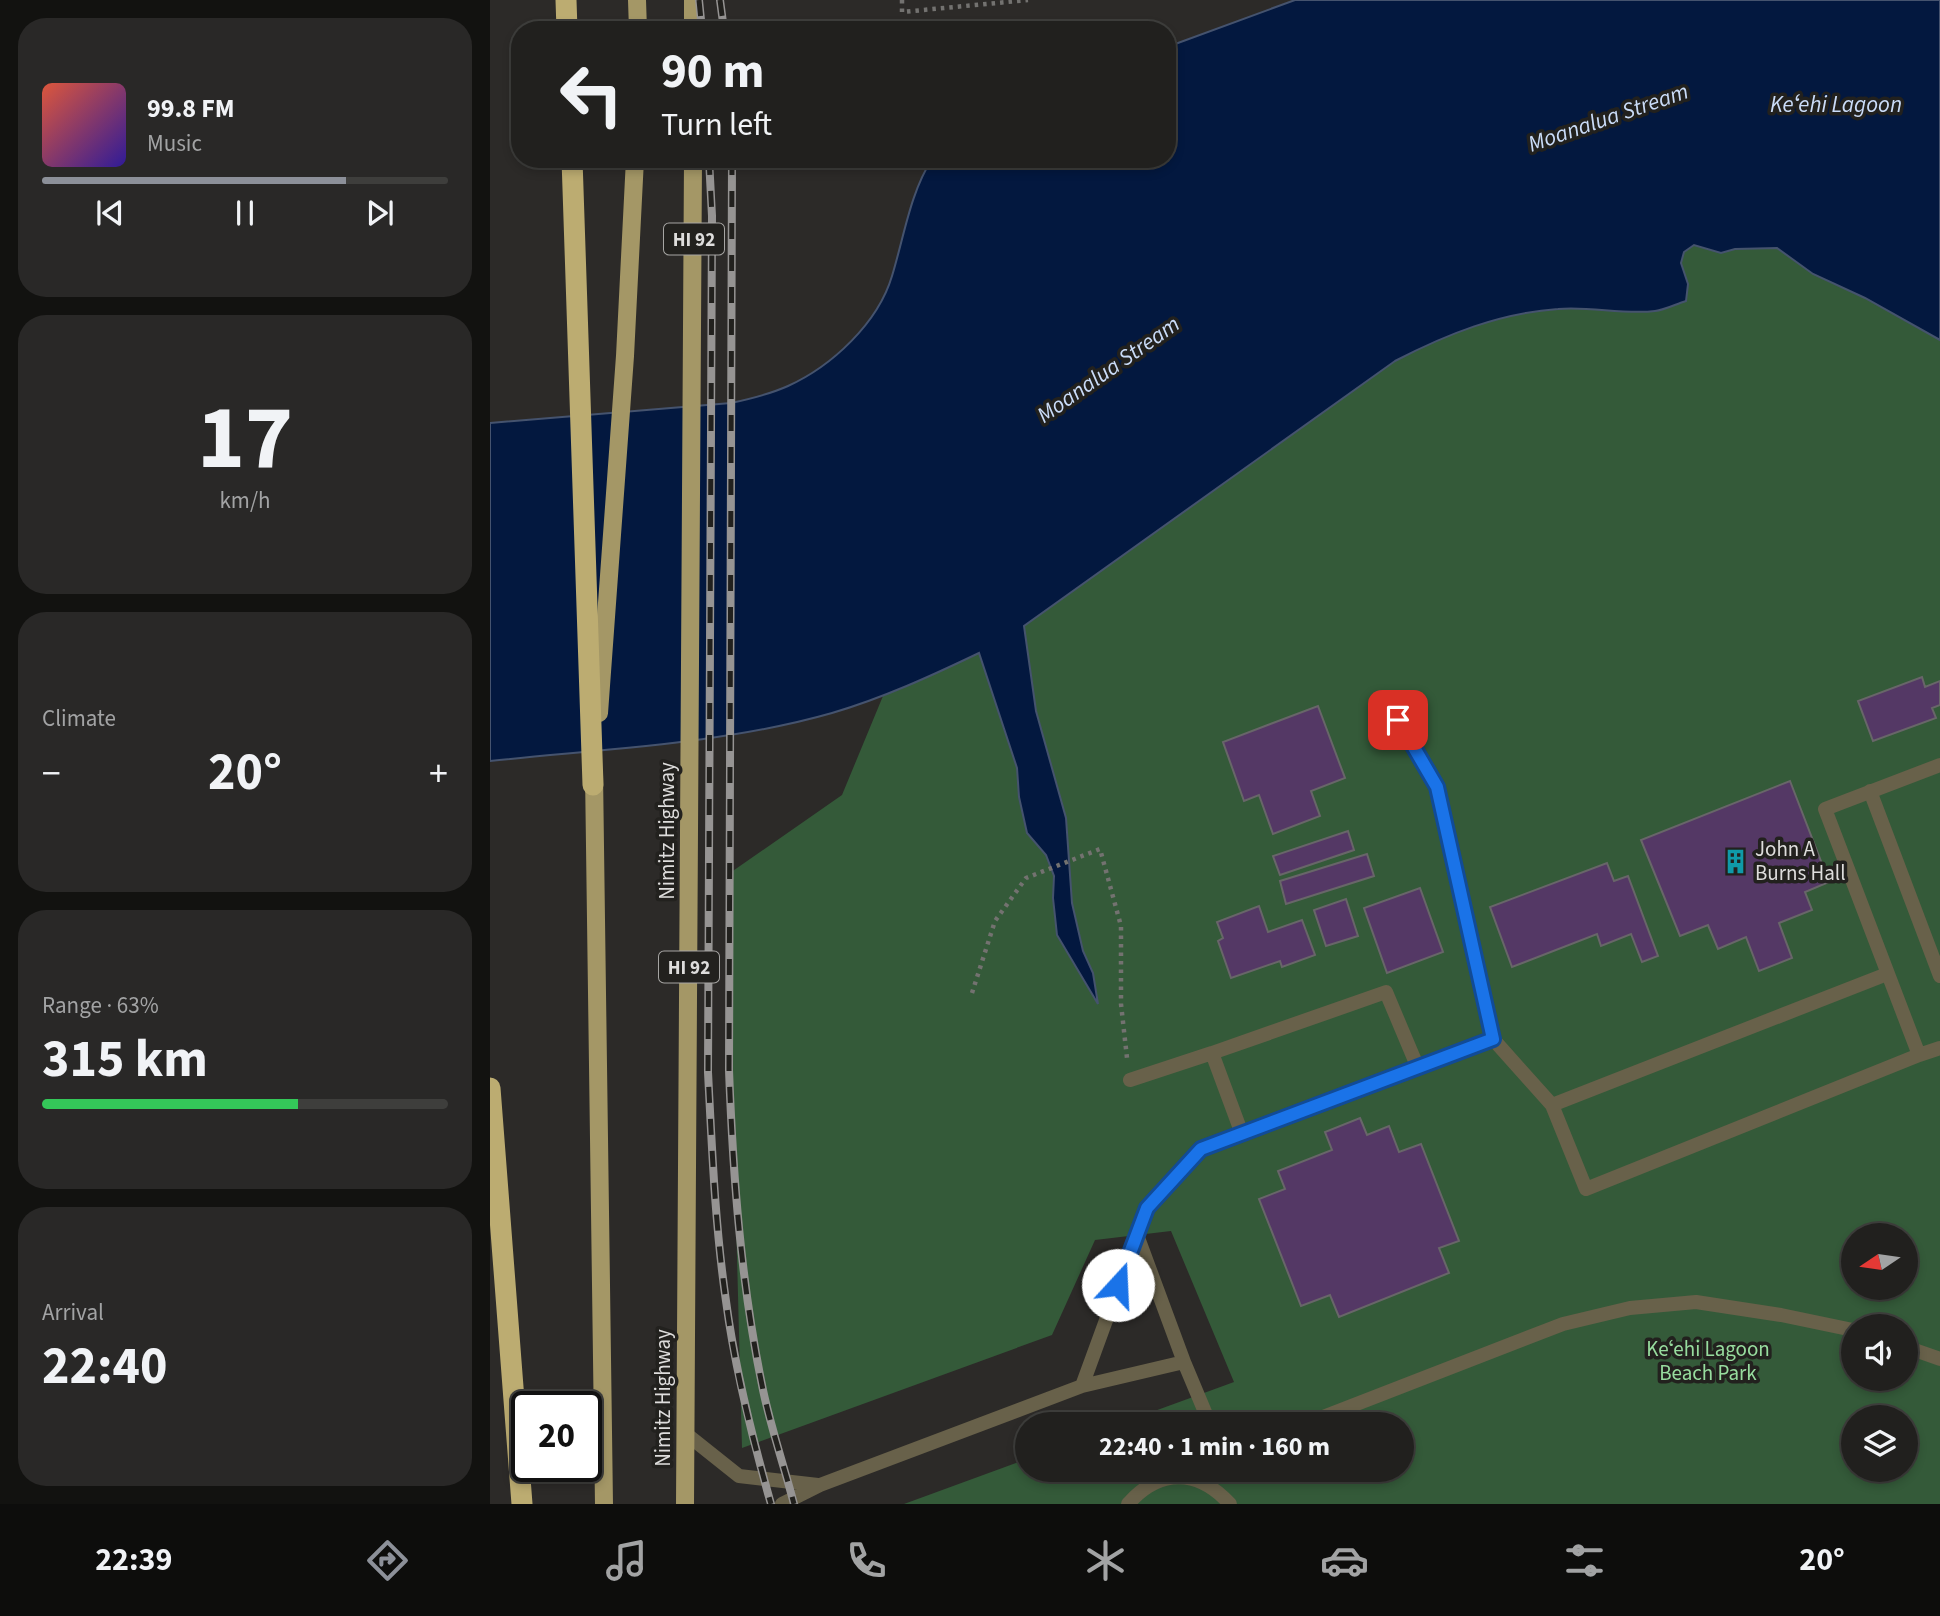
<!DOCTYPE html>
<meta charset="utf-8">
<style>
:root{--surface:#21201e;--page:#292827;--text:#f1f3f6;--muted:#a2a3a4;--line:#3e3e3c;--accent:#8c9099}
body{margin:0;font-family:"Source Sans 3",sans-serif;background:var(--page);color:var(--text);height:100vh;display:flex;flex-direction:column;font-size:26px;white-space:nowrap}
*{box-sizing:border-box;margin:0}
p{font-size:23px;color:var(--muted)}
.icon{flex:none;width:38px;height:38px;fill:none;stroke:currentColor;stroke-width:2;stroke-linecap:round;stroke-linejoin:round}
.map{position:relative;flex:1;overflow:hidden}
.drawer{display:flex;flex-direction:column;gap:18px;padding:18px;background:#121210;width:490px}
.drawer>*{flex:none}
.hud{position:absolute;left:21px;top:21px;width:665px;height:147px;border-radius:28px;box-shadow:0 4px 10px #0003,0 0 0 2px var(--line);background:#21201e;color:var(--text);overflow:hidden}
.needle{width:46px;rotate:257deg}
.controls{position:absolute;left:1351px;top:1223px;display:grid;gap:14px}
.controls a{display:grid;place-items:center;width:77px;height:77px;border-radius:50%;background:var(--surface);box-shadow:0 4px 10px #0003,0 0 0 2px var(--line);font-size:35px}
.speed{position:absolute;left:21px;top:1391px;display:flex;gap:14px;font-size:35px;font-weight:700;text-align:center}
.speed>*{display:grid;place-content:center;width:91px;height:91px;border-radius:50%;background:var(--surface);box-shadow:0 4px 10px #0003,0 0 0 2px var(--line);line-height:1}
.speed .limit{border:4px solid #111;border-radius:10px;background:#fff;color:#111}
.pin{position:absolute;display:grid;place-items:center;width:60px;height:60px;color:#fff;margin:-30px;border-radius:14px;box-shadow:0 4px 10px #0006}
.me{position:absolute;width:77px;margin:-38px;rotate:20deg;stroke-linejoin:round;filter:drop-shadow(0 0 5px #0008)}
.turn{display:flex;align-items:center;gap:24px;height:147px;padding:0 35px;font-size:32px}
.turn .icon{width:91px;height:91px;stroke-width:2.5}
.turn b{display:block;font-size:49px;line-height:60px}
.big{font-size:52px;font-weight:700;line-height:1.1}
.drawer .tile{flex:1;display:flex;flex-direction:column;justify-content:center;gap:10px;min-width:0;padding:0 24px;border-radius:28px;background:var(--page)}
.drawer .dial{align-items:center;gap:0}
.dial b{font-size:91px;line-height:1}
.song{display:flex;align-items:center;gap:21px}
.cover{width:84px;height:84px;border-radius:10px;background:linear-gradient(135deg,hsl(10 70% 55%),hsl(250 70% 35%))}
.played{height:7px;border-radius:4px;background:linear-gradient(90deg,var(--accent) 75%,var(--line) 75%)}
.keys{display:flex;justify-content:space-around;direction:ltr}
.heat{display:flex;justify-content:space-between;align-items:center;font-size:38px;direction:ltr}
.charge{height:10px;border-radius:5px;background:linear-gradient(90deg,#34c759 63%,var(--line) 0)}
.trip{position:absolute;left:525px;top:1412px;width:399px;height:70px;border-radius:35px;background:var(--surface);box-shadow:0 4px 10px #0003,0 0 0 2px var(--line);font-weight:700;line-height:70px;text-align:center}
.dock{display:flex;height:112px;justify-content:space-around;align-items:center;background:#0d0d0c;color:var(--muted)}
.dock .icon{width:49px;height:49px}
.dock .active{color:var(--accent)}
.dock b{font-size:32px;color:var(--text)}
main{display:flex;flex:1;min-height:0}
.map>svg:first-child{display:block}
.green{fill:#345a39;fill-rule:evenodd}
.water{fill:#03183f;stroke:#45536e;stroke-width:2}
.building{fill:#543865;stroke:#686669;stroke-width:2}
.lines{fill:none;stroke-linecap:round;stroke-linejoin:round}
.path{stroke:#737270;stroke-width:4.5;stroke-dasharray:3.5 5;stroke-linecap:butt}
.lane{stroke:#68614a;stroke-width:14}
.primary{stroke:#a49766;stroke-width:18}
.highway{stroke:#bcac71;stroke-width:21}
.rail-casing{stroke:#969493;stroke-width:8}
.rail{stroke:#22211e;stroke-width:5;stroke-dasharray:16;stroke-linecap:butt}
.route-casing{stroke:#114b97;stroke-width:18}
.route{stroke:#1a73e8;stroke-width:12}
.labels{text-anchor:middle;stroke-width:7;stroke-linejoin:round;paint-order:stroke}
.shield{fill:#22211e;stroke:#a6a5a3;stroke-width:2}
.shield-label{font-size:19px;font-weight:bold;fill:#dedddc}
.street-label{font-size:21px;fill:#dedddc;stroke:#22211e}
.poi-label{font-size:21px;fill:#dedddc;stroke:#22211e;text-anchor:start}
.park-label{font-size:21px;fill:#97dc9e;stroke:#22211e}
.water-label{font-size:23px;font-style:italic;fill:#cadcf8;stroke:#22211e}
</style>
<main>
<section class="drawer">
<div class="tile">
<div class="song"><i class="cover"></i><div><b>99.8 FM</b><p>Music</p></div></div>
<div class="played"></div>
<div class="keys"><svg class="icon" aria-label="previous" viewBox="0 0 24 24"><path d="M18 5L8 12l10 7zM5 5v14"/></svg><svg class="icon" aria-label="pause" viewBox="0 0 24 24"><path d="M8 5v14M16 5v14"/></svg><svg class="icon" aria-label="next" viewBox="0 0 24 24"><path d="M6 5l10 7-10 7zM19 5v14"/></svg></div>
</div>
<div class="tile dial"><b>17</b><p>km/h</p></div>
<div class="tile"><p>Climate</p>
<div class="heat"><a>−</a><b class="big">20°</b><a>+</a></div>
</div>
<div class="tile"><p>Range · 63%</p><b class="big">315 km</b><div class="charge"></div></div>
<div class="tile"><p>Arrival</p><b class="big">22:40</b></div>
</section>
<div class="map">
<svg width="1450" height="1504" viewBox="0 0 1450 1504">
<rect width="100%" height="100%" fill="#2c2a28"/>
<path class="green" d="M1204 245 1231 253 1245 249 1287 248 1323 274 1375 298 1450 340V1504H414L537 1459V1470H912V1424H629L744 1382 681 1231 605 1240 562 1335 252 1448 237 875 352 795 393 696 443 675 534 626 905 361C957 334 1010 313 1069 309 1101 306 1134 310 1166 311L1198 284 1191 263 1194 252ZM1363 1236H1416V1288H1363ZM1363 1326H1416V1379H1363ZM1363 1418H1416V1470H1363Z"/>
<path class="water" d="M805 0H1450V340L1375 298 1323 274 1287 248 1245 249 1231 253 1204 245 1194 252 1191 263 1198 284 1196 301C1186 304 1175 310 1165 311 1134 315 1100 306 1068 309 1010 313 957 334 905 361L534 626 546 711 576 818 582 903 593 951 603 973 608 1004 567 935 563 898 564 876 556 855 537 833 529 797 527 768 489 653C441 676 393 698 342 713 234 744 111 749 0 761V423L241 403C260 399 280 394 298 386 342 366 388 323 402 276 414 237 420 193 442 159H677V47Z"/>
<path class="building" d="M1432 677 1435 687 1450 681V705L1442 708 1446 718 1383 741 1368 701Z
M828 706 855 778 821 791 830 816 783 834 769 795 754 801 733 742Z
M1300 781 1339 882 1315 892 1322 910 1289 923 1302 958 1269 971 1256 937 1228 949 1218 925 1190 936 1151 840Z
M858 831 864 850 790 875 783 856Z
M877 854 884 876 796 904 790 881Z
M1117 863 1124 881 1138 876 1168 956 1152 962 1141 934 1111 946 1107 934 1022 967 1000 907Z
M930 888 953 952 897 973 874 908Z
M856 899 868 936 836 946 824 910Z
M769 906 778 932 812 920 825 955 792 967 790 961 741 978 728 941 733 938 727 922Z
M870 1118 877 1135 899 1126 909 1152 931 1144 969 1241 949 1248 959 1273 849 1317 840 1295 811 1306 769 1199 795 1189 788 1171 842 1150 835 1132Z"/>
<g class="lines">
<path class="path" d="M412 0V12L538 0
M482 993 505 921 536 878 610 849 631 926V1004L637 1058"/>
<path class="lane" d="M1380 791 1450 976
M1003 1039 1062 1105 1096 1189 1429 1055 1335 809 1450 765
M1429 1055 1450 1048
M640 1080 722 1053
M1062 1105 1397 974
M752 1134 722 1053 896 992 928 1068
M1416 1347 1450 1359
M694 1362 720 1424
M592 1386 657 1208 711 1149 1003 1039 947 787 908 720
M815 1424 1073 1324 1140 1308 1206 1302 1291 1315 1363 1330
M195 1433 249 1476 328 1485
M292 1504 330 1485 592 1386 694 1362 647 1235
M638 1504C670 1468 708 1469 740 1504"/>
<path class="primary" d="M147 0 148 30
M203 0V30
M109 713 135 356 145 159
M104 773 114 1504
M195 1504 203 159"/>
<path class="highway" d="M76 0 77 30
M82 159 103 785
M0 1088 32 1504"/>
<defs>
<path id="rail" d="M209 0 212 30
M230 0 234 30
M219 159 222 216 218 1072C222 1149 225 1225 236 1301 245 1370 262 1437 281 1504
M242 159 239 1070C243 1177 251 1284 273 1390 281 1428 294 1466 304 1504"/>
</defs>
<use href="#rail" class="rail-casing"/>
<use href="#rail" class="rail"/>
</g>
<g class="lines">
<defs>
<path id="route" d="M628 1285 657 1208 711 1149 1003 1039 947 787 908 720"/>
</defs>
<use href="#route" class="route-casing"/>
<use href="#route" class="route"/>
</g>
<defs>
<symbol id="building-bare" viewBox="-9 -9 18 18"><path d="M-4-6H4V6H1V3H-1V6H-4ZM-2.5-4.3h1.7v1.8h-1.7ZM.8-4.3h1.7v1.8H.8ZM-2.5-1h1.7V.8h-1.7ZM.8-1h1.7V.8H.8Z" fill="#0f9aa8" stroke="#22211e" stroke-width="2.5" paint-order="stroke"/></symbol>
</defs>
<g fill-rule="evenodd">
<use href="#building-bare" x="1228" y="844" width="35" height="35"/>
</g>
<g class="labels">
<g class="shield">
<rect x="174" y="223.5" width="60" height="31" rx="5"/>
<rect x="169" y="951.5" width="60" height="31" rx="5"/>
</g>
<g class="shield-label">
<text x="204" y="246">HI 92</text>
<text x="199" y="974">HI 92</text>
</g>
<g class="street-label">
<text transform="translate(177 831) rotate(-90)" y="7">Nimitz Highway</text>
<text transform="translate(173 1398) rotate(-90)" y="7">Nimitz Highway</text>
</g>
<g class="poi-label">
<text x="1265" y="856">John A<tspan x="1265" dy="24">Burns Hall</tspan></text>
</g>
<g class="park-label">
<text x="1218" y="1356">Keʻehi Lagoon<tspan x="1218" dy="24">Beach Park</tspan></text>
</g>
<g class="water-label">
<text x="1346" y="112">Keʻehi Lagoon</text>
<text transform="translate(1118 117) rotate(-19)" y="8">Moanalua Stream</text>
<text transform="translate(618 369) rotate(-35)" y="8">Moanalua Stream</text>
</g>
</g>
</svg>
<div class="controls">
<a><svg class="needle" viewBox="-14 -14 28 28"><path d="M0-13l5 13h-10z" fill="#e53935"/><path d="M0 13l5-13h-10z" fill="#a2a3a4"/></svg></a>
<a><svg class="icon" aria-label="sound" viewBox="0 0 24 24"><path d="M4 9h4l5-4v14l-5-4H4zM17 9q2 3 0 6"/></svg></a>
<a><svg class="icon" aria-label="layers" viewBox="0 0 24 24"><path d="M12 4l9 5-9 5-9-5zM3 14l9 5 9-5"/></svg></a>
</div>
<div class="speed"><div class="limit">20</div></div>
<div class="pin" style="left:908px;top:720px;background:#d93025"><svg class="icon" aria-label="arrive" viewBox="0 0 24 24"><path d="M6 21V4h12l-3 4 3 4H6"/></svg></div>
<svg class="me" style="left:628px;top:1285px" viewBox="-20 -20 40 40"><circle r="19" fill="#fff"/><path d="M0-13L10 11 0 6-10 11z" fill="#1a73e8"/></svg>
<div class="trip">22:40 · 1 min · 160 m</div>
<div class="hud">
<div class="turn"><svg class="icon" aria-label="left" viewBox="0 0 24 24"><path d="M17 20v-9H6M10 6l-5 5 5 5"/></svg><div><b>90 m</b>Turn left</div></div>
</div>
</div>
</main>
<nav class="dock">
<b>22:39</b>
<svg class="icon active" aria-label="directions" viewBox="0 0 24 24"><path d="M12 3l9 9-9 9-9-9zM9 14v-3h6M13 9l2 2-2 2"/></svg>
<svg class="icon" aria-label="music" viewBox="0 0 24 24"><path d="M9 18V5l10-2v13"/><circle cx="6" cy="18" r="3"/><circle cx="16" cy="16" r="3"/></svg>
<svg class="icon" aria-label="phone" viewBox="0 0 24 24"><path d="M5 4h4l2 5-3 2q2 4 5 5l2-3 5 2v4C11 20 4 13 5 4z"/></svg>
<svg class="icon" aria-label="climate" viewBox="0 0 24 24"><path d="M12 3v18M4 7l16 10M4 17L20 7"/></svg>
<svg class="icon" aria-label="car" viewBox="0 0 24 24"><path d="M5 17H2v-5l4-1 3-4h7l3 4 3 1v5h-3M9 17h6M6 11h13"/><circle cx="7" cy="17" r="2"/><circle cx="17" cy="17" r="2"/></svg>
<svg class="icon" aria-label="filters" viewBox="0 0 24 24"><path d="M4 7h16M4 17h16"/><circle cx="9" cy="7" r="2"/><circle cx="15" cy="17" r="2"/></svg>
<b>20°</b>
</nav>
